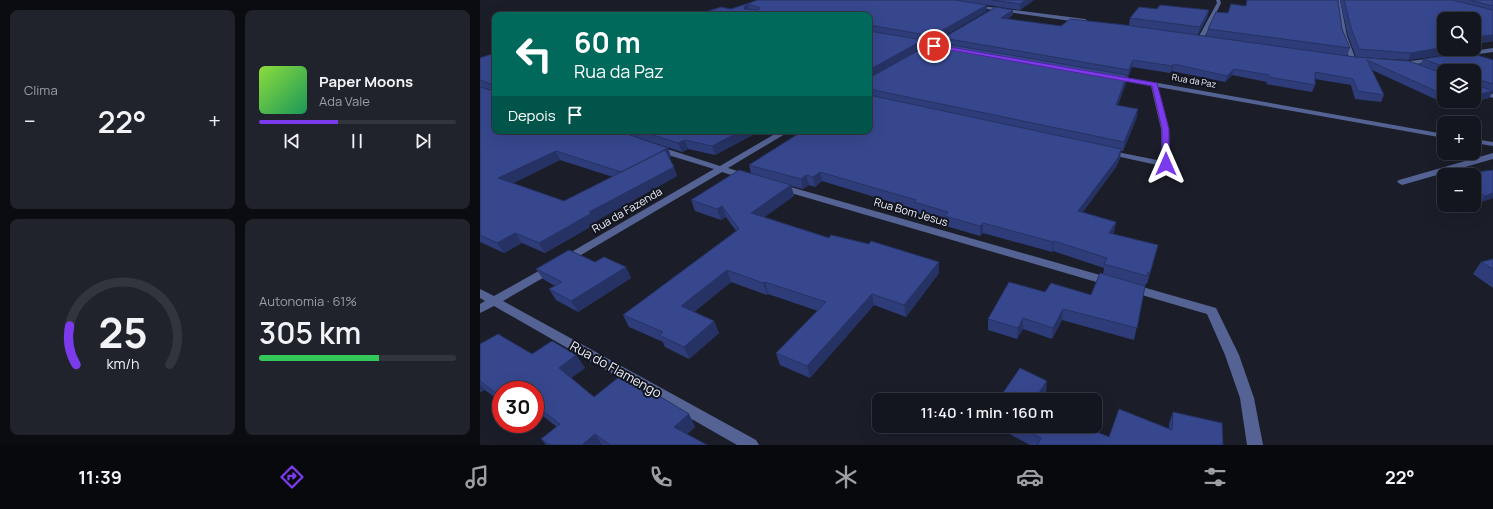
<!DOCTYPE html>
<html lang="pt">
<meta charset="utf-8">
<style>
:root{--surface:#14161f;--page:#21232c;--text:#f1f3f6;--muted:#9d9fa4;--line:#33353d;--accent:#7c3aed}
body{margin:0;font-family:Manrope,sans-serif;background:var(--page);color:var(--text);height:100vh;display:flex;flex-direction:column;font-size:15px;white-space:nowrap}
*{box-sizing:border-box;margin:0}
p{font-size:13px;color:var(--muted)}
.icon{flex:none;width:22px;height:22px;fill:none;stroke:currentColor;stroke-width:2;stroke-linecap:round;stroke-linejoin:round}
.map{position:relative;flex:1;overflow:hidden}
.side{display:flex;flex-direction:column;gap:10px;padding:10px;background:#0b0c11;width:480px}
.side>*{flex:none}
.hud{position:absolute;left:12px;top:12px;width:380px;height:122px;border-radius:8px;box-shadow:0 4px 16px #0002,0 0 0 1px var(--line);background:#00695c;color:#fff;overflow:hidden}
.controls{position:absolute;left:957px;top:12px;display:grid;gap:8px}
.controls a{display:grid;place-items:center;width:44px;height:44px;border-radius:8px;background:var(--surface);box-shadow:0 4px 16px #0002,0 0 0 1px var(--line);font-size:20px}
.speed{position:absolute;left:12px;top:381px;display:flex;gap:8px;font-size:20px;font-weight:700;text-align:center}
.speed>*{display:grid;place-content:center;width:52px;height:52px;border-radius:50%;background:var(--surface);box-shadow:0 4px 16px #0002,0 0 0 1px var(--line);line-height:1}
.speed .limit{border:6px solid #d22;background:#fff;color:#111}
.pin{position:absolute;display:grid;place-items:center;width:34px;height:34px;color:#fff;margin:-17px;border:2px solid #fff;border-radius:50%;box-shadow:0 1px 4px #0007}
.me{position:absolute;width:44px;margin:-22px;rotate:0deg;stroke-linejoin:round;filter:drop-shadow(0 0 3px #0008)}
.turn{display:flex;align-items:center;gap:14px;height:84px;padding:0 16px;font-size:18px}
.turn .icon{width:52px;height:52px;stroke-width:2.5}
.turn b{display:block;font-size:28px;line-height:34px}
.then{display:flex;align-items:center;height:38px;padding:0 16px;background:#0003;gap:8px;font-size:15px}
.big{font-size:30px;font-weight:600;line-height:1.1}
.side .tile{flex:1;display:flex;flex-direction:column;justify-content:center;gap:6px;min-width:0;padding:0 14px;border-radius:8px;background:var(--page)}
.side .dial{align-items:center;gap:0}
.dial svg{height:104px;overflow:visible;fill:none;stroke:var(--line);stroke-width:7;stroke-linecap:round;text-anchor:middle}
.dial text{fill:var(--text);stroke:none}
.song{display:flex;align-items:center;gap:12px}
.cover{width:48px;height:48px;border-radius:6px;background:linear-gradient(135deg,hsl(90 70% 55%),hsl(150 70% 35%))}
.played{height:4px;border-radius:2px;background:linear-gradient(90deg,var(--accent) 40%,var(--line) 40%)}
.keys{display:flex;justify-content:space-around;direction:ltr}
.heat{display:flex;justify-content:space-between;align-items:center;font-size:22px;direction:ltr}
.charge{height:6px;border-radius:3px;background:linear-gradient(90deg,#34c759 61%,var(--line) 0)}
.side .tiles{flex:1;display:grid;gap:10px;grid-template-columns:repeat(2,1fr)}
.trip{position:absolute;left:392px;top:393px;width:230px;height:40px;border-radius:8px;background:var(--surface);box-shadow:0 4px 16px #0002,0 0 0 1px var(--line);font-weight:600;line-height:40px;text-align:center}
.tab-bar{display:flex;height:64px;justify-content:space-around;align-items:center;background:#08090c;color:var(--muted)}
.tab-bar .icon{width:28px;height:28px}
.tab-bar .active{color:var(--accent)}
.tab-bar b{font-size:18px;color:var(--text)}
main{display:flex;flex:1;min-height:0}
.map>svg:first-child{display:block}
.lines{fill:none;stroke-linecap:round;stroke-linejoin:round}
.minor{fill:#546394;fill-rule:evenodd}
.wall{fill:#2e3d7a;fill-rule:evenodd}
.shaded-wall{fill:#263263}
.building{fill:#36478e;stroke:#263263;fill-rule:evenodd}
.route{fill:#7c3aed;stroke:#51269a}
.labels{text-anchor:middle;stroke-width:4;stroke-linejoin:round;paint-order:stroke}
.far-street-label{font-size:9px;fill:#f0f3fa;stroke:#12151f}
.street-label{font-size:11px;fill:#f0f3fa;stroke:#12151f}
.near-street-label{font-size:13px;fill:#f0f3fa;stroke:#12151f}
</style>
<main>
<section class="side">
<div class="tiles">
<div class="tile"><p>Clima</p>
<div class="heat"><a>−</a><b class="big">22°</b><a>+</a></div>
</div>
<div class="tile">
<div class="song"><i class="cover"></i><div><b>Paper Moons</b><p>Ada Vale</p></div></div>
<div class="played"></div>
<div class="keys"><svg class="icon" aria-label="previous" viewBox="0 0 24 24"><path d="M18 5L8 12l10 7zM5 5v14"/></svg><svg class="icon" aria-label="pause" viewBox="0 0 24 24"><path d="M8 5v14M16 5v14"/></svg><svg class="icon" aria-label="next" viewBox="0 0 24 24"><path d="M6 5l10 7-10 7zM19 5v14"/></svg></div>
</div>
<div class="tile dial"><svg viewBox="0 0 100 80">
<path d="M14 69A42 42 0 1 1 86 69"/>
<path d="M14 69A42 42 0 0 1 9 39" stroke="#7c3aed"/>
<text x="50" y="56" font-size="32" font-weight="700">25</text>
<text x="50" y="72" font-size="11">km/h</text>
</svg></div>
<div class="tile"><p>Autonomia · 61%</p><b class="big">305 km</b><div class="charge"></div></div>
</div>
</section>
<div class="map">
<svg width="1013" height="445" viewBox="0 0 1013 445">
<rect width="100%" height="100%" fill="#1b1e29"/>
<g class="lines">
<path class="minor" d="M736 0H740L741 3 724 38 719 39 718 38 737 3Z
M856 0H860L867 36 876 60 875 61 870 60 861 36Z
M494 5 605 19 608 21 605 23 492 7Z
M430 39 462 45 465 47 462 49 428 42V40Z
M1013 48V52L979 57 976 55 979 53Z
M954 58 956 59V61L922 66 919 64 922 62Z
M633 75 964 134V138L678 87 689 129 690 164 686 167 627 154 623 152 627 150 682 161 681 129 671 86 631 78 630 77Z
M994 87 1013 94V98L994 91Z
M300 131H310L248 168 270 175 271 177 270 179 267 180 242 172 89 262H81L80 260 81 258 234 169 175 151V147H181L240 166Z
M994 139 1013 142V146L994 143Z
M1013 153V159L922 185 917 182 919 180Z
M300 184 634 279 636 282 634 285 630 286 297 189 295 187Z
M71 264 75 265 77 268 75 271 23 301 276 440 279 445H257L14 306 0 313V304L5 301 0 298V289L14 296Z
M652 284 736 308 759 355 774 398 783 445H767L760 398 745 355 727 314 648 291 646 288 648 285Z"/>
</g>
<path class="wall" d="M278 0H554L540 10 507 5V11L454 42 463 43V38L533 15 527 19 581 26 649 25 650 18 677 9 729 10 727 18 718 35 818 49 726 36 728 29 748 13 766 6 767 0H858L862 29 870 48 867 56 940 65 943 59 1013 60V92H1012L1009 98 973 107 964 101H994V71H964V101L961 98 955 99 892 70 904 95 901 102 875 99 871 85 835 79V85L832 92 786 84 787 82 752 75 745 82 692 71 690 73 652 67 648 77H647L646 83 638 105 657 117 643 151H641L640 158 636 167 603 212 636 222 634 232 633 234 678 245 667 284 666 283 654 340 582 320 572 339 543 329 537 339 508 330V319L565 292 611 295 623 274 624 268 573 251 572 252 503 233 500 236 466 226 465 221 434 212V209L342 181 335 187 329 185 323 189 311 186 314 196 284 217 459 273 426 317 394 305 330 378 300 365 296 353 338 311 288 294 287 295 251 282 214 312 234 321 239 333 209 359 185 347 183 342 149 327 143 315 256 231 246 217 241 220 215 211 211 200 271 174 269 165 319 134 317 131H389V78L452 42 443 41 444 47 389 78V15L251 9Z
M860 0H1013V41L994 44V19H964L969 54 928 60 876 57 868 36Z
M15 53V131L188 148 191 157 189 158 197 176 116 221 117 223 65 253 42 243 24 253 0 242V58ZM0 87 11 90H10ZM80 160 133 177 84 201 33 183Z
M138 131H280L235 155 208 149 202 152Z
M1013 170V198L1001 202 994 198V175Z
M1013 259V288L993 274 1001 262Z
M115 262 146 267 151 278 98 312 76 300 69 289 75 286 63 279 56 269Z
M0 344 52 354 96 355 105 368 91 378 114 397 209 414 215 427 207 434 227 445H66L61 439 77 427 55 410V390H21V402L5 390 0 392Z
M693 412 743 445H550L515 426H603L629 437 689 428V424Z"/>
<path class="shaded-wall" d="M546 0H554L540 10V4Z
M268 4 269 11 264 9V7Z
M507 5V11L453 42 452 36Z
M533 10V15L521 24V18Z
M729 10 727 18 718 35 720 27Z
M1013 35V41L994 44V37Z
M443 40 444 47 389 78V70Z
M964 41V49H971L969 54 928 60 931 53 958 42Z
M653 60 652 67 648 77 649 70Z
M694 64 692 71 690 73 692 66Z
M754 69 752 75 745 82 747 76Z
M647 75 646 83 635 113 636 105Z
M1013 91 1009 98 973 107 976 101H994V96Z
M958 92H964L961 98 955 99Z
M658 109 657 117 643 151 644 142Z
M261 131H280L235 155 232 146Z
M205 140 208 149 202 152 198 143Z
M188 148 191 157 146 181 141 172Z
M641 149 640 158 636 167 596 221 598 211Z
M76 151 80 160 24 188 18 178Z
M194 167 197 176 116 221 117 223 65 253 59 243 109 212Z
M340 172 342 181 335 187 333 177Z
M326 175 329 185 323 189 321 179Z
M311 185 314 196 275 224 271 213Z
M1013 193V198L1001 202 1005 196Z
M242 206 246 217 241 220 237 209Z
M636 222 634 232 628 244 629 233Z
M503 223V233L500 236V226Z
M35 233 42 243 24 253 17 243Z
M574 241 573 251 572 252 573 242Z
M459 262V273L426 317 424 305Z
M146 267 151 278 98 312 91 301Z
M247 270 251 282 206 318 201 306Z
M285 282 288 294 287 295 283 283Z
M392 294 394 305 330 378 327 366Z
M583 309 582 320 572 339 573 328Z
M543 318V329L537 339 538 328Z
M234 321 239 333 209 359 204 347Z
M96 355 105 368 87 380 79 368Z
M567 381 566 393 561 400H554Z
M0 384 5 390 0 392Z
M209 414 215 427 201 440 194 427Z
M115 434 122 445H102Z"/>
<path class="building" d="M278 0H475L507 5 452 36 389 25V15H216L241 7 251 9ZM268 4 280 8 278 10 264 9V7Z
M512 0H546L540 4Z
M767 0H858L862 29 870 48 728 29 736 12 748 13 751 4 766 6Z
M864 0H972L1013 10V35L994 37V19H964V41L958 42 964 44V47L931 53 879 49 871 28Z
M990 0H1013V6Z
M680 5 729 10 720 27 650 18 659 7 677 9Z
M516 7 533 10 521 18 581 26 590 19 645 25 875 57 929 61 964 74V91L958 92 887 60 904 95 878 91 873 79 835 72V85L789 77V75L754 69 747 76 694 64 692 66 653 60 649 70 463 38Z
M389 31 443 40 389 70Z
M454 42 647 75 636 105 658 109 644 142 389 89V78Z
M987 52 1013 60V84L997 79V85L1013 91 994 96V71H968V68L943 59Z
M15 53V131H138L188 148 141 172 76 151 18 178 84 201 185 150 194 167 109 212 112 213 59 243 35 233 17 243 0 235V87L10 90 12 89 11 84 0 80V58Z
M389 95 641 149 638 158 598 211 636 222 629 233 678 245 670 273 668 272 667 276 624 264 627 258 574 241 573 242 503 223 500 226 465 216 468 212 434 202 436 200 340 172 333 177 326 175 321 179 269 165 321 132V131H389Z
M161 131H261L232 146 205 140 198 143Z
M259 170 311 185 271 213 349 238 351 235 389 244 391 241 459 262 424 305 392 294 327 366 296 353 346 302 285 282 283 283 247 270 201 306 234 321 204 347 179 335 183 332 143 315 259 229 242 206 237 209 211 200Z
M1013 170V193L1005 196 994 190V175H970Z
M89 250 115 262 124 257 146 267 91 301 69 289 82 282 56 269Z
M1013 259V269L1001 262Z
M620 273 665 286 657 328 583 309 573 328 543 318 538 328 508 319 529 282 565 292 571 283 611 295Z
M18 334 52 354 72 341 96 355 79 368 114 397 139 377 175 396 176 394 209 414 194 427 227 445H130L115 434 102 445H70L61 439 80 424 55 405V390H21V397L0 381V344Z
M540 368 567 381 554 400H518Z
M639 409 692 430 693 412 742 423 743 445H557L561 438 538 426H603L629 437Z"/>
<path class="route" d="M452 44 677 83 689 129V164L686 166 682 164V129L672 86 454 47H452Z"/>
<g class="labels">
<g class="far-street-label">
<text transform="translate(714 81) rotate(10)" y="3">Rua da Paz</text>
</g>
<g class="street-label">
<text transform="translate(147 210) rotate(-30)" y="4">Rua da Fazenda</text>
<text transform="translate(431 212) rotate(16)" y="4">Rua Bom Jesus</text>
</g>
<g class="near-street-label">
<text transform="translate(136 369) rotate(29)" y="5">Rua do Flamengo</text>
</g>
</g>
</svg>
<div class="controls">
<a><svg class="icon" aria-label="search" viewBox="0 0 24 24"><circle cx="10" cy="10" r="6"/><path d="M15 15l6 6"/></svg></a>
<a><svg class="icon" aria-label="layers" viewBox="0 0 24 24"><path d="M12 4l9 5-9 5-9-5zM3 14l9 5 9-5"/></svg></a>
<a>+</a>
<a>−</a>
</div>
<div class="speed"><div class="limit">30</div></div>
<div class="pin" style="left:454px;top:46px;background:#d93025"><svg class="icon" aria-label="arrive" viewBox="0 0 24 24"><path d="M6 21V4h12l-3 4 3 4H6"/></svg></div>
<svg class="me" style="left:686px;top:164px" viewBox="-20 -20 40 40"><path d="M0-17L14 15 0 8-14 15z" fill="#7c3aed" stroke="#fff" stroke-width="4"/></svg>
<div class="trip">11:40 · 1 min · 160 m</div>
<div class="hud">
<div class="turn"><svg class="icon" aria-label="left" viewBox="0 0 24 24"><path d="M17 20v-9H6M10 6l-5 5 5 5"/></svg><div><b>60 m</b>Rua da Paz</div></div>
<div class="then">Depois<svg class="icon" aria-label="arrive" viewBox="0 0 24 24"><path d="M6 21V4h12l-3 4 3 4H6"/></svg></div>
</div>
</div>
</main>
<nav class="tab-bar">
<b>11:39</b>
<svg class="icon active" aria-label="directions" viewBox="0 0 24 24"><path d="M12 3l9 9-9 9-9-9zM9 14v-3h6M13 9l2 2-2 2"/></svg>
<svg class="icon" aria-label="music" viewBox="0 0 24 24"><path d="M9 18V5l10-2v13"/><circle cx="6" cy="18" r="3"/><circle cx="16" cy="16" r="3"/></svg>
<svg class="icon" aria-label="phone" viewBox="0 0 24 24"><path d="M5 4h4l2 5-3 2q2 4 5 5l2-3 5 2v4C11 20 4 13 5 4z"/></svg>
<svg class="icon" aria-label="climate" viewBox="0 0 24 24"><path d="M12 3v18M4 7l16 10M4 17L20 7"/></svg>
<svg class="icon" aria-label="car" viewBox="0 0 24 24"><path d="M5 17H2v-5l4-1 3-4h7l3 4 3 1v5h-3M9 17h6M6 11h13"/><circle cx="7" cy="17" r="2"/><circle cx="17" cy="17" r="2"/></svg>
<svg class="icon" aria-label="filters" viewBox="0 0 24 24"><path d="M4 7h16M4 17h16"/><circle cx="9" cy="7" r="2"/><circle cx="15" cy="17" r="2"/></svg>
<b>22°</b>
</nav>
